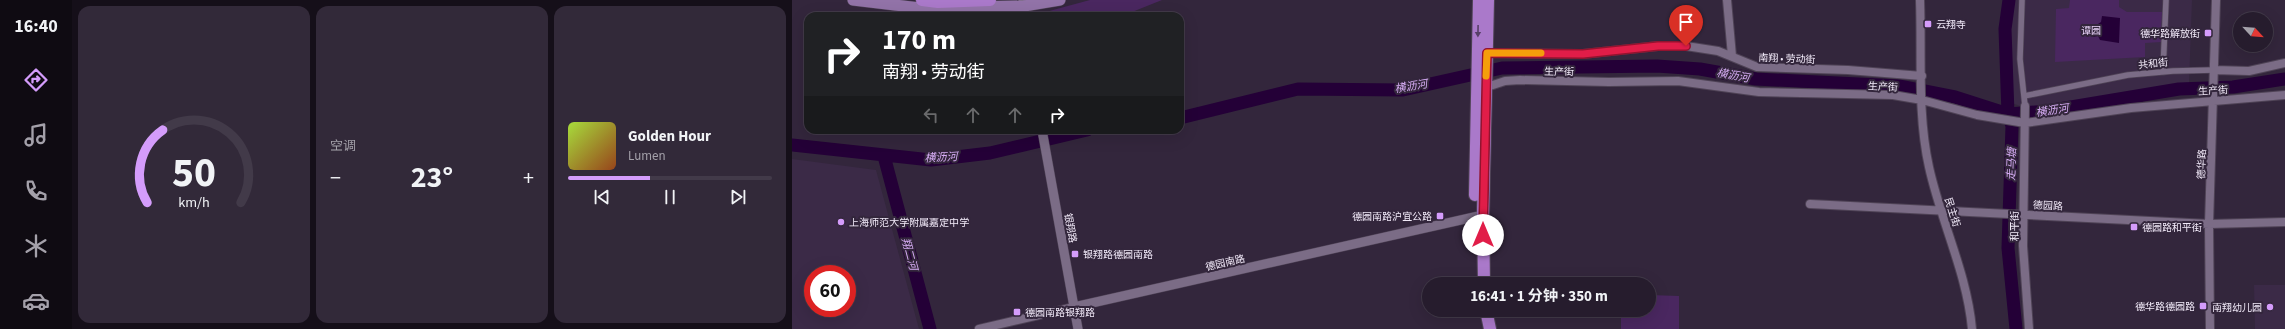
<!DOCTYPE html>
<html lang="zh">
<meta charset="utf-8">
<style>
:root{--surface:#261c2d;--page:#322939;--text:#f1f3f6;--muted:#a4a1aa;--line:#423a49;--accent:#d49cfb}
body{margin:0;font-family:"Source Sans 3","Noto Sans SC",sans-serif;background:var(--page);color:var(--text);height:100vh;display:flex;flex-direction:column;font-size:15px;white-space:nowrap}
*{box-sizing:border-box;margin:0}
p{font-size:13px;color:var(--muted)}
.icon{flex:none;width:22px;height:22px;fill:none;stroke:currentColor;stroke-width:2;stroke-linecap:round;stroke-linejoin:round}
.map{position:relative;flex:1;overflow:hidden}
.sheet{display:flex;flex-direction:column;gap:6px;padding:6px;background:#150f19;width:720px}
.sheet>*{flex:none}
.guide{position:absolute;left:12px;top:12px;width:380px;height:122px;border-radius:12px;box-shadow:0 4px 16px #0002,0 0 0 1px var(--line);background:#202124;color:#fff;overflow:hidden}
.needle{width:26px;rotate:116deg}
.buttons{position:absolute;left:1441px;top:12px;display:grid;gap:8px}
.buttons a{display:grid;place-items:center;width:40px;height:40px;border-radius:50%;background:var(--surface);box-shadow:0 4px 16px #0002,0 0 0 1px var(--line);font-size:20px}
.speed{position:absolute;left:12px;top:265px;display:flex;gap:8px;font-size:20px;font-weight:700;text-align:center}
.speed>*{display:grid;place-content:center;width:52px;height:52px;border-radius:50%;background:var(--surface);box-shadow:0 4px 16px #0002,0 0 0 1px var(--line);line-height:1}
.speed .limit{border:6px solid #d22;background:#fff;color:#111}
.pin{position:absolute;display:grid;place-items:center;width:34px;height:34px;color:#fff;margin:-41px -17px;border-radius:50% 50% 50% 0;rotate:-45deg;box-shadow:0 0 4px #0007}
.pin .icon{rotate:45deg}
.me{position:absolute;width:44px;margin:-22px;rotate:0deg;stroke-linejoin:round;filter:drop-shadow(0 0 3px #0008)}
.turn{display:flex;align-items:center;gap:14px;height:84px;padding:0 12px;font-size:18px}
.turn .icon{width:52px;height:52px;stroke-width:2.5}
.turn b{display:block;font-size:28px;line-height:34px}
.lanes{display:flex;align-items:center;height:38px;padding:0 12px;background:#0003;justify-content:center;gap:20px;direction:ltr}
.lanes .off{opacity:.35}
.big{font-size:30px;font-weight:700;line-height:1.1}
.sheet .tile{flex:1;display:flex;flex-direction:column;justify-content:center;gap:6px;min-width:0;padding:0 14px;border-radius:12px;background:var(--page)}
.sheet .dial{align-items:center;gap:0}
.dial svg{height:104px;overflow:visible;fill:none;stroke:var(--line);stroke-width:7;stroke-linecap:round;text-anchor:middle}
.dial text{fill:var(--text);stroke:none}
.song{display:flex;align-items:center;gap:12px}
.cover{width:48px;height:48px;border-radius:6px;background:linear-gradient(135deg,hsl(80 70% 55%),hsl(20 70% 35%))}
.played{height:4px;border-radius:2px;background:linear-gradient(90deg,var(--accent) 40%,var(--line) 40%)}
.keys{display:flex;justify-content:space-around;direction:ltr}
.heat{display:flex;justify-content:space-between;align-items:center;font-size:22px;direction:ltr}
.sheet .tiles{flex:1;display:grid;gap:6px;grid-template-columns:repeat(3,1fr)}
.trip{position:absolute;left:630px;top:277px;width:234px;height:40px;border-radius:20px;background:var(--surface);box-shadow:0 4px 16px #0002,0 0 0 1px var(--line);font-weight:700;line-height:40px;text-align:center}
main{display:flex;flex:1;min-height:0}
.tabs{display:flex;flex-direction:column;width:72px;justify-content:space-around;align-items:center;background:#0f0b12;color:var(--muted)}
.tabs .icon{width:28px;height:28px}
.tabs .active{color:var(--accent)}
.tabs b{font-size:18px;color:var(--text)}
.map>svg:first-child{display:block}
.built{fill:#3b2a47;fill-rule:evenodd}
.green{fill:#4a2760}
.water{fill:#240037}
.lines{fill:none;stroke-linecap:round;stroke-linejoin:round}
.river{stroke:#240037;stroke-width:13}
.pedestrian-casing{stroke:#4f4356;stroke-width:7}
.minor-casing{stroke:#4f4356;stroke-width:10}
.tertiary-casing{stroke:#4f4356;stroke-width:10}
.secondary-casing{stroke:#4f4356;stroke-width:12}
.primary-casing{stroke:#4f4356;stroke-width:14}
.pedestrian{stroke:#7b6c86;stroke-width:5.5}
.minor{stroke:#7b6c86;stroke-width:8}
.tertiary{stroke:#7b6c86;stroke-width:9}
.secondary{stroke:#9273a8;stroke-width:11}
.primary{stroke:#aa79ca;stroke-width:12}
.oneway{fill:#573f67}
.route-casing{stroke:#92132f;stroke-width:10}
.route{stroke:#e11d48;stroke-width:7}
.slow{stroke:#f59e0b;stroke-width:7}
.poi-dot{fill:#d49cfb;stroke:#33263c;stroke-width:1.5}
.labels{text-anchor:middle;stroke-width:4;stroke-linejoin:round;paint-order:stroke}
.poi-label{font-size:10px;fill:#f2eaf9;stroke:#33263c;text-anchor:start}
.park-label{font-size:10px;fill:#e8d3f8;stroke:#33263c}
.street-label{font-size:10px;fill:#f2eaf9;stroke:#33263c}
.water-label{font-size:11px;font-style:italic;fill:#d7adf5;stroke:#33263c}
</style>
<main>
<nav class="tabs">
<b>16:40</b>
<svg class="icon active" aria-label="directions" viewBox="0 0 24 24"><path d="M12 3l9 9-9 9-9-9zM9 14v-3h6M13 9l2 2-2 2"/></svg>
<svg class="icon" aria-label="music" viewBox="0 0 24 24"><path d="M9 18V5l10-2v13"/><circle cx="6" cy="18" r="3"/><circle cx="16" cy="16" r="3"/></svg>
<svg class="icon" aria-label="phone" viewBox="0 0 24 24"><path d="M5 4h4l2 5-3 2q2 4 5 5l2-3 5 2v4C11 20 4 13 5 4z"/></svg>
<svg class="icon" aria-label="climate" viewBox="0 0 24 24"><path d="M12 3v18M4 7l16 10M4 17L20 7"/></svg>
<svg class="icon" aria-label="car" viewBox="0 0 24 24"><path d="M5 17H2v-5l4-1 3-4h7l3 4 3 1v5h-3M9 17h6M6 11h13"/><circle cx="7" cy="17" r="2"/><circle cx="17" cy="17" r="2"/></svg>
</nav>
<section class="sheet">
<div class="tiles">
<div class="tile dial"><svg viewBox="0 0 100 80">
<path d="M14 69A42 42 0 1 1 86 69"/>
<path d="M14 69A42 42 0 0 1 26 13" stroke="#d49cfb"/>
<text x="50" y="56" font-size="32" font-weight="700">50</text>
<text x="50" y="72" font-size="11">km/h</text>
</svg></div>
<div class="tile"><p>空调</p>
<div class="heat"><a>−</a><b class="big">23°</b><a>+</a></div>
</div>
<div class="tile">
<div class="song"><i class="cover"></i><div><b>Golden Hour</b><p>Lumen</p></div></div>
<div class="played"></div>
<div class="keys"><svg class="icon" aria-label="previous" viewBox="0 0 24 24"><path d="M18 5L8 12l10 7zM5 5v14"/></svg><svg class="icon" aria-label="pause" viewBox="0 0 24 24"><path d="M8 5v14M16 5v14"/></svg><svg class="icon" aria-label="next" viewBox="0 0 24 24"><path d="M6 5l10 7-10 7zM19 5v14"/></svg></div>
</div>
</div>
</section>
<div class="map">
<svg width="1493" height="329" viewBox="0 0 1493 329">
<rect width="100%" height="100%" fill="#33263c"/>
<path class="built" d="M1220 0H1400L1397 84 1236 109 1220 103 1209 70Z
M0 159 84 170 127 329H0ZM21 274H55V308H21Z
M1462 285H1493V329H1463Z"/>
<path class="green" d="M298 0H370L330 16H248L250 13Z
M1278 0H1327V7L1335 12H1370L1369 42 1353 43V57L1263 62 1264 9 1277 8Z
M857 295 887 296V329H829V310H857Z"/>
<path class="water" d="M1310 16 1328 18 1327 43 1308 40 1306 36 1301 37 1296 34V26H1303L1309 22Z"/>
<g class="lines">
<path class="river" d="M1217 0 1213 29 1216 114 1220 126 1216 248 1224 329
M388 118 506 89 611 90 710 68 865 66 908 69 964 79 1107 86 1163 97 1216 114 1255 111 1387 89 1441 87 1493 79
M0 145 139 160 198 153 295 130
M92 156 138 329"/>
<defs>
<path id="pedestrian" d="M1230 0 1228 59 1233 106
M1371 72 1374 0
M1232 96 1336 75 1381 71 1422 70"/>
<path id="minor" d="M935 0 940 56
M1128 0C1130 55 1125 113 1137 167 1149 222 1175 273 1180 329
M695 53 791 54 866 46H894L926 51 965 67 1056 70 1130 76
M1422 70 1457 71 1493 63
M689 89 713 81 728 80 817 82 886 81 967 92 1101 95 1130 100 1185 115 1233 123 1339 108 1493 95
M1233 106 1231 246 1237 329
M1018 204 1417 224 1493 222
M187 329 282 307
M1418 329 1417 224 1424 0"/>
<path id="tertiary" d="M231 0 233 16
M250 130 286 329
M282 307 691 215"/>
<path id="secondary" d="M61 0 128 8 232 6 268 0"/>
<path id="primary" d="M130 0 146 2 198 0
M683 195 687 0
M692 284 691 215 696 0
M694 310 698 329"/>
</defs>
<use href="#pedestrian" class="pedestrian-casing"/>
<use href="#minor" class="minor-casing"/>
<use href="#tertiary" class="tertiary-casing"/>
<use href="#secondary" class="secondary-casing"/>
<use href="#primary" class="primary-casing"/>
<use href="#pedestrian" class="pedestrian"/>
<use href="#minor" class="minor"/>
<use href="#tertiary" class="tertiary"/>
<use href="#secondary" class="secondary"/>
<use href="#primary" class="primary"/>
</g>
<defs><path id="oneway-solid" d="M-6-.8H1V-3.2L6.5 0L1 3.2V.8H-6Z"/></defs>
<use class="oneway" href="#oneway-solid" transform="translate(686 31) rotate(91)"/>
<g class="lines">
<defs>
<path id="route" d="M691 235 695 53 791 54 866 46H894"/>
</defs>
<use href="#route" class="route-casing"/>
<use href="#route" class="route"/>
<path class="slow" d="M694 76 695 53H749"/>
</g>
<g class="poi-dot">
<rect x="1132" y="20" width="8" height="8" rx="2"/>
<rect x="1412" y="29" width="8" height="8" rx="2"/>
<rect x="644" y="212" width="8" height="8" rx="2"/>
<circle cx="49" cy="222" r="4"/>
<rect x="1338" y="223" width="8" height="8" rx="2"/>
<rect x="279" y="250" width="8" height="8" rx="2"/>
<rect x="1407" y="302" width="8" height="8" rx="2"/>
<circle cx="1478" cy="307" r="4"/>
<rect x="221" y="308" width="8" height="8" rx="2"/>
</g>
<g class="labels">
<g class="poi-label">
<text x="1144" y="28">云翔寺</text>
<text x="1408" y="37" text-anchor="end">德华路解放街</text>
<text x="640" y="220" text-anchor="end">德园南路沪宜公路</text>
<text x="57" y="226">上海师范大学附属嘉定中学</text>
<text x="1350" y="231">德园路和平街</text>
<text x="291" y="258">银翔路德园南路</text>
<text x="1403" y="310" text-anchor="end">德华路德园路</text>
<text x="1470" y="311" text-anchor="end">南翔幼儿园</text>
<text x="233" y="316">德园南路银翔路</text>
</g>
<g class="park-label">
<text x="1299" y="34">谭园</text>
</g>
<g class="street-label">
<text transform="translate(995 58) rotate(2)" y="4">南翔 • 劳动街</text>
<text transform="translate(1361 63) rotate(-6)" y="4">共和街</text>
<text transform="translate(767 71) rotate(1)" y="4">生产街</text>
<text transform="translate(1091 86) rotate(3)" y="4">生产街</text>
<text transform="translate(1421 90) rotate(-3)" y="4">生产街</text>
<text transform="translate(1409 164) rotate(-88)" y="4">德华路</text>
<text transform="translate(1256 205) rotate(3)" y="4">德园路</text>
<text transform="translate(1161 212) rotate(73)" y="4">民主街</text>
<text transform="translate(1222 226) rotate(-90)" y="4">和平街</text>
<text transform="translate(279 228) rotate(80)" y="4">银翔路</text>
<text transform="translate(433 262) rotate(-13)" y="4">德园南路</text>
</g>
<g class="water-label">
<text transform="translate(941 75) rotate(10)" y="4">横沥河</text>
<text transform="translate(619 86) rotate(-9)" y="4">横沥河</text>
<text transform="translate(1260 110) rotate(-8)" y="4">横沥河</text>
<text transform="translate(149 157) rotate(-3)" y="4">横沥河</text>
<text transform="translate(1219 164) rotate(-88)" y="4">走马塘</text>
<text transform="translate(118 254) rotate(75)" y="4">翔二河</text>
</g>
</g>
</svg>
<div class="buttons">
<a><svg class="needle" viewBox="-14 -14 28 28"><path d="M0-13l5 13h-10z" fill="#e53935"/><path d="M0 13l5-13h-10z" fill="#a4a1aa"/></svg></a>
</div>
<div class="speed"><div class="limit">60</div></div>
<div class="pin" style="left:894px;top:46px;background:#d93025"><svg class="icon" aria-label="arrive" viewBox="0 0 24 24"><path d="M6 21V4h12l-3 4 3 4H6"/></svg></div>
<svg class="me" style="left:691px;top:235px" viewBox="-20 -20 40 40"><circle r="19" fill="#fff"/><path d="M0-13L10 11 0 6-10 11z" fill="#e11d48"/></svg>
<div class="trip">16:41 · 1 分钟 · 350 m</div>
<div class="guide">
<div class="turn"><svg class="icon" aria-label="right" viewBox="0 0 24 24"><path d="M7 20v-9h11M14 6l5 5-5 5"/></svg><div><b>170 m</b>南翔 • 劳动街</div></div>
<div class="lanes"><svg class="icon off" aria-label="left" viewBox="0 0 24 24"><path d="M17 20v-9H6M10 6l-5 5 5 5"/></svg><svg class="icon off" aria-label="ahead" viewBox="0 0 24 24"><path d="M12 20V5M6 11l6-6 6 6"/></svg><svg class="icon off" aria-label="ahead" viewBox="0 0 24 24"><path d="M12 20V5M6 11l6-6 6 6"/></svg><svg class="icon" aria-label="right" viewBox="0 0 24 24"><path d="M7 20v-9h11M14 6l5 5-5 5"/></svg></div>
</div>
</div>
</main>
